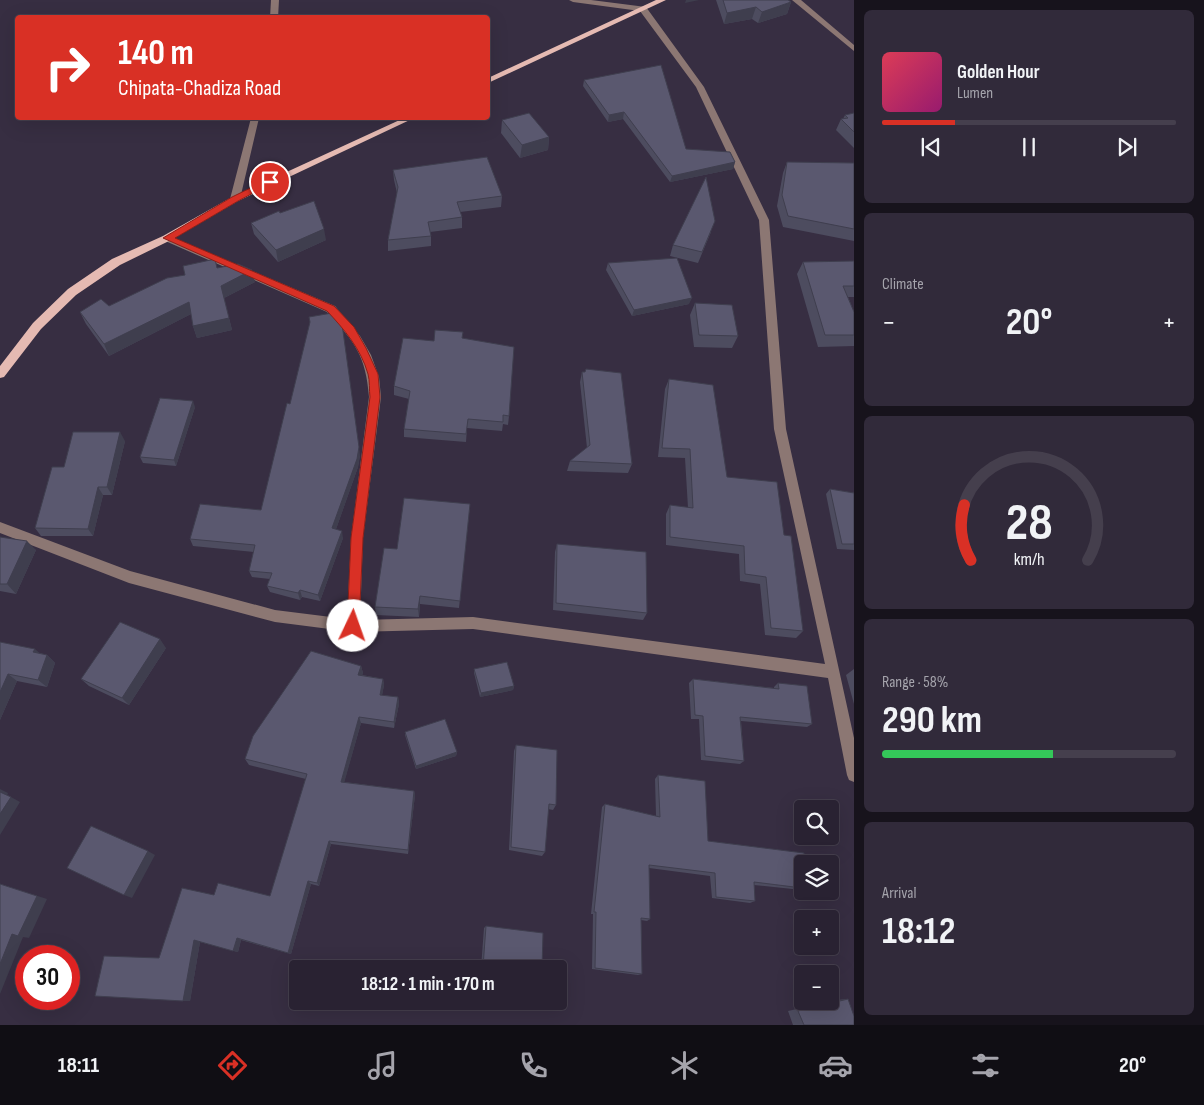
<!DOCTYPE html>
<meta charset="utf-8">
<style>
:root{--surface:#292232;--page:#312a3a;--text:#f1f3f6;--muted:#a5a4ac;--line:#453f4d;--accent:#d93025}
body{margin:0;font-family:"Sofia Sans Condensed",sans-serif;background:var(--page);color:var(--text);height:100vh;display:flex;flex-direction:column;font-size:19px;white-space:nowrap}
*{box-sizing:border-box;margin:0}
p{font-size:16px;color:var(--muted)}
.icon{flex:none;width:28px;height:28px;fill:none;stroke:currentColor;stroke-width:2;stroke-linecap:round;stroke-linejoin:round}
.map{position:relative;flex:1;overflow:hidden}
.sheet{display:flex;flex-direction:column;gap:10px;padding:10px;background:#17131c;width:350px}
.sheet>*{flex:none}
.hud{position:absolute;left:15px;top:15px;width:475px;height:105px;border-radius:5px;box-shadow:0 5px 20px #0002,0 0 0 1px var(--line);background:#d93025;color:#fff;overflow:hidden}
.controls{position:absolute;left:794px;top:800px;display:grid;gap:10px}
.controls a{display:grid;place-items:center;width:45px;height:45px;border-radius:5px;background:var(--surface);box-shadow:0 5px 20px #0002,0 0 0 1px var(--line);font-size:25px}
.speed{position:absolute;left:15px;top:945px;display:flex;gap:10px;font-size:25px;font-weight:700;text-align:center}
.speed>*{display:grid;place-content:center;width:65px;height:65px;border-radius:50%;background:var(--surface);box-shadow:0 5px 20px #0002,0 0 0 1px var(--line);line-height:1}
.speed .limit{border:8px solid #d22;background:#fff;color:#111}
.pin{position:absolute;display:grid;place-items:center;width:42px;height:42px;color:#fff;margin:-21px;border:2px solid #fff;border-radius:50%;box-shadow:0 1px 5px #0007}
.me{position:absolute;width:55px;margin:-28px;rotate:3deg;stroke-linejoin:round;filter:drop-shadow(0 0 4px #0008)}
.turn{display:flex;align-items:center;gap:18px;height:105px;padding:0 20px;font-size:22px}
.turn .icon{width:65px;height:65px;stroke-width:2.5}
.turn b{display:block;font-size:35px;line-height:42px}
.big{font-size:38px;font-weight:700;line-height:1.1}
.sheet .widget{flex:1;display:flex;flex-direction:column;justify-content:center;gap:8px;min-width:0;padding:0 18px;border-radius:8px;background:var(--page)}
.sheet .dial{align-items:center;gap:0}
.dial svg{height:130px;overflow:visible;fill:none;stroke:var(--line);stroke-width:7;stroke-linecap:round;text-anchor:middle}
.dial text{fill:var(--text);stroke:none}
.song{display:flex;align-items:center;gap:15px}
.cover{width:60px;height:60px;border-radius:8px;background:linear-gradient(135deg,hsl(350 70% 55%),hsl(320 70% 35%))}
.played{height:5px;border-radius:2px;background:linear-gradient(90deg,var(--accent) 25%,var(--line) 25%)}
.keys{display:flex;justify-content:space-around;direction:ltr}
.heat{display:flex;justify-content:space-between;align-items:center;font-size:28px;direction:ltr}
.charge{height:8px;border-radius:4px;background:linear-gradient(90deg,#34c759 58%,var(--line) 0)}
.trip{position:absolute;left:289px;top:960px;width:278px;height:50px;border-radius:5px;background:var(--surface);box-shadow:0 5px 20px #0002,0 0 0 1px var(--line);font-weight:700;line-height:50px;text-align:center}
.dock{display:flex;height:80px;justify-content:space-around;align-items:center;background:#100e14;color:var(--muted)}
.dock .icon{width:35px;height:35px}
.dock .active{color:var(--accent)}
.dock b{font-size:22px;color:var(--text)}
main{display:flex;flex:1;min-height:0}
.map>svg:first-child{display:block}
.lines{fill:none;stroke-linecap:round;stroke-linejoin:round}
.minor{fill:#8c7773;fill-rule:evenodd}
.major{fill:#e5bab2;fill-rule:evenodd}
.wall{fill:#4d4c5f}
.shaded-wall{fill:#3f3e4e}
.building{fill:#5a586f;stroke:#3f3e4e}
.route{fill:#d93025;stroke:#8d1f18}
</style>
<main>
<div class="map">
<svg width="854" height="1025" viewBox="0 0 854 1025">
<rect width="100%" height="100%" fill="#372e42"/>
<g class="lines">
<path class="minor" d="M271 0H279L278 18H270Z
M569 0H591L646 7 704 87 769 220 786 429 854 738V782L849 780 847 775 828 678 473 629 353 632 275 622 129 583 0 533V522L130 571 275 610 347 619 351 538 369 397C366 356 355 342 327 312L163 240 162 238 167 235 335 306 360 336 371 355 379 377 381 397 363 538 360 620 473 617 825 664 774 429 759 220 696 87 640 11 573 2Z
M792 0H801L854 45V51Z
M251 118H259L240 199 235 202 230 199Z"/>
<path class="major" d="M656 0H666L488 83V78Z
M404 118H414L238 201 171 240 120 265 76 295 41 329 4 377 0 378V366L33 323 68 289 112 259 163 236 232 197Z"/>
</g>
<path class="wall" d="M716 0H788L791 2 787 14 758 23 752 19 724 24Z
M584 80 686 149 735 162 733 169 670 182 623 119 608 122 583 86Z
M854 113V148L836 130 841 119H843L845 115Z
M502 120 549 137 548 150 520 158 501 133Z
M787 162 854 163V241L783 227 777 206 783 173Z
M393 170 502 196 501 207 460 212 462 217V228L430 232 431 236V246L388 251V240L397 193 394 180Z
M251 223 326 240 278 262 254 234Z
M711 232 698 263 670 256 673 245Z
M854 261V297H848L854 312V346L818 347 797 274 803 262Z
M608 263 689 304 632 316 606 270Z
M217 268 255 282 224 298 232 330 197 338 193 326 191 314 109 356 86 324 80 312 109 306Z
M695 303 738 336 732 348 694 347 690 315Z
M462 338 509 416 508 425 503 424 502 431 467 428 466 442 404 437V429L409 399 394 395V386L434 341Z
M582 372 632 464 628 473 567 471 570 461 587 448 580 382Z
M669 379 727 477 784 535 803 631 796 638 765 635 760 584 740 581 739 554 666 545V514L670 505 688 508 685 458 658 457 665 389Z
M195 407 176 466 143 463 140 457Z
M125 441 112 495H103L93 536H41L35 528 64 467Z
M360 455 358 467 336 529 343 538 320 601 302 597 300 600 270 592 267 586 270 579 252 577 249 571 254 552 193 546 190 539 261 510Z
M830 489 854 493V550L837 549 826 494Z
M470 504 459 608 420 604 419 617 376 615 375 607 397 549Z
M0 537 36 550 16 594 0 591Z
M557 544 647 613 643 620 553 610 555 552Z
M0 642 47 655 55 663 47 687 17 681 0 720Z
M166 648 129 705 89 686 81 679Z
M361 666 363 673 362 675 383 679 384 685 382 695 398 697 399 704 394 728 361 723 344 782 414 791 415 795 408 854 331 844 319 886 311 884 291 954 241 940 238 952 200 942 190 1001 159 958 214 895 270 896 306 779 249 765 245 759Z
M474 669 514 686 513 690 480 697 474 673Z
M854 669V704L846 675Z
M693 679 774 688V687L778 683 812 724 807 727 741 721 744 761 740 764 701 760 699 719H691L689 683Z
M405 732 457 752 456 756 416 769 405 735Z
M516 745 556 805 553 810 548 809 545 852 542 856 509 850 514 751Z
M658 775 708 841 802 864V890L754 885 755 901 750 903 712 898 710 876 649 868 650 919 647 921 641 920 642 974 638 975 592 969 593 914H591L602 807 605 804 656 816 655 779Z
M486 926 542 969 481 968 484 928Z
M848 999 854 1025H793L788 1011 836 1000Z"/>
<path class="shaded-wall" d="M686 0H699L685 3Z
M791 2 787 14 758 23 762 12Z
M756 7 752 19 724 24 727 13Z
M624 112 623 119 608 122 609 115Z
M549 137 548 150 520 158 522 145Z
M735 162 733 169 670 182 672 176Z
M324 229 326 240 278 262 276 250Z
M252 270 255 282 224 298 232 330 197 338 193 326 221 286Z
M692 298 689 304 632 316 634 310Z
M189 302 193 313 109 356 104 344Z
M193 401 195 407 176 466 174 460Z
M120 432 125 441 112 495 107 487Z
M359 447 360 455 358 467 334 535 332 528Z
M98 487 103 495 93 536 88 529Z
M342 531 343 538 320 601 318 595Z
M27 541 36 550 16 594 7 584Z
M300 590 302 597 300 600 298 593Z
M420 596V604L419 617 418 609Z
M160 639 166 648 129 705 122 698Z
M35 649 43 656 33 652Z
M47 655 55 663 47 687 38 680Z
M361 666 363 673 360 682 358 675Z
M8 674 17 681 0 720V692Z
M383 679 384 685 381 701 380 695Z
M514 686 513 690 480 697 481 693Z
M398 697 399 704 394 728V722Z
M359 717 361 723 343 787 341 782Z
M457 752 456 756 416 769V766Z
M0 789 8 793 7 796 0 792Z
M414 791 415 795 408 854V850Z
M11 797 20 802 0 835V814Z
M329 841 331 844 319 886 317 883Z
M148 851 155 855 132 898 124 895Z
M308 881 311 884 291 954 288 953Z
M0 884 47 899 29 938 23 937 0 994Z
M237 938 241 940 238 952 233 951Z
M194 940 200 942 190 1001H183Z"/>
<path class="building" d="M723 0H788L791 2 762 12 756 7 727 13Z
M661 65 686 149 730 152 735 162 672 176 624 112 609 115 584 80Z
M529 113 549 137 522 145 502 120Z
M854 113V132L841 119 848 118 845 115Z
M487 157 502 196 457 202 462 217 428 222 431 236 388 240 398 187 393 170Z
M787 162 854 163V229L788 216 782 195Z
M706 177 715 221 702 252 673 245Z
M314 201 324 229 276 250 251 223 279 211 280 213Z
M677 258 692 298 634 310 608 263Z
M215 259 217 268 238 264 252 270 221 286 229 318 193 326 189 302 104 344 80 312 101 299 109 306 167 278 185 275 183 266Z
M854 261V286H843L854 312V335H825L803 262Z
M695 303 732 305 738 336 699 335Z
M332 313 342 324 359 447 357 459 332 528 342 531 318 595 300 590 298 593 267 586 272 573 249 571 255 545 190 539 200 504 261 510 287 403 290 404 310 322 309 317Z
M435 330 463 332 462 338 514 347 509 416 503 415V422L468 419 466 434 404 429 410 391 394 386 403 338 434 341Z
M586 369 621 373 632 464 570 461 590 445 582 372H585Z
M669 379 713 385 727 477 777 482 784 535 791 536 803 631 771 628 766 577 745 574 744 546 670 537V505L693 508 690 449 662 448Z
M160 398 193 401 174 460 140 457Z
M73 432H120L107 487H98L88 529 35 528 52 467H64Z
M830 489 854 493V544H842Z
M404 498 470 504 460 601 420 596 418 609 375 607 384 548 397 549Z
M0 537 27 541 7 584H0Z
M557 544 646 552 647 613 556 603Z
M120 622 160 639 122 698 81 679Z
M0 642 35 649 33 652 47 655 38 680 8 674 0 692Z
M311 651 361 666 358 675 383 679 380 695 398 697 394 722 359 717 341 782 414 791 408 850 329 841 317 883 308 881 288 953 237 938 233 951 194 940 183 1001 95 996 104 956 159 958 182 888 214 895 218 883 270 896 307 774 245 759 253 736Z
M507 662 514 686 481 693 474 669Z
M693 679 779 689 778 683 807 686 812 724 740 717 744 761 705 756 703 716 695 715Z
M445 719 457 752 416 766 405 732Z
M516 745 557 750 556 805 549 804 545 852 511 847Z
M658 775 705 781 708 841 804 853 805 864H802V888L754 882 755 901 716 897 715 873 649 865 650 919 641 918 642 974 595 968 596 912H594L605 804 660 817Z
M0 792 11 797 0 814Z
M91 826 148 851 124 895 67 868Z
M0 884 37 896 18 936 12 934 0 964Z
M486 926 543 933 542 969H495L483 967Z
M848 999 854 1016V1025H804L798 1011Z"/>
<path class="route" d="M267 180H270L274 182 238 201 175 238 334 306 354 327 366 348 378 374 380 397 363 538 359 626 357 631 353 632 348 631 347 626 351 538 370 397C369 390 370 381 368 374 361 349 344 329 327 311L163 238 232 197Z"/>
</svg>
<div class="controls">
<a><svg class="icon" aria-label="search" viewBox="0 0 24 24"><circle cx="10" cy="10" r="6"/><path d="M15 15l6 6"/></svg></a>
<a><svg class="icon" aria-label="layers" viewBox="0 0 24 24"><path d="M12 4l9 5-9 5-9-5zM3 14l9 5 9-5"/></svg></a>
<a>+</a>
<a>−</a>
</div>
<div class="speed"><div class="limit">30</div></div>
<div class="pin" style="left:270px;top:182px;background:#d93025"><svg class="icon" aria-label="arrive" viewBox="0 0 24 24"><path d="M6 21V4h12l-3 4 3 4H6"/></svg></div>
<svg class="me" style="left:353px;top:626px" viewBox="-20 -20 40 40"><circle r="19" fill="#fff"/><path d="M0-13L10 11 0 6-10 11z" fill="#d93025"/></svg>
<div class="trip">18:12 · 1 min · 170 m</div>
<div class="hud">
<div class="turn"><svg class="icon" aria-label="right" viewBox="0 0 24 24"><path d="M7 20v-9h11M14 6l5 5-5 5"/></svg><div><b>140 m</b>Chipata-Chadiza Road</div></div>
</div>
</div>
<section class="sheet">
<div class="widget">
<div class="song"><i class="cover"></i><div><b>Golden Hour</b><p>Lumen</p></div></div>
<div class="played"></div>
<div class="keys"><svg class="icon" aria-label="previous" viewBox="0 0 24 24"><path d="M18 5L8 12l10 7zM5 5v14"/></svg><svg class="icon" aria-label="pause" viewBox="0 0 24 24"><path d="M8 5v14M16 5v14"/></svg><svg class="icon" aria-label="next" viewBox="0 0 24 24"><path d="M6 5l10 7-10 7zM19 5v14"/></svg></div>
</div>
<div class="widget"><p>Climate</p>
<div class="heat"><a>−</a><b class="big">20°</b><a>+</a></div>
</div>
<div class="widget dial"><svg viewBox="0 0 100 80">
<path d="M14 69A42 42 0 1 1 86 69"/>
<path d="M14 69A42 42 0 0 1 10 35" stroke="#d93025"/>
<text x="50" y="56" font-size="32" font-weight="700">28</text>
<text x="50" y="72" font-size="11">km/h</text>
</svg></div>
<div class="widget"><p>Range · 58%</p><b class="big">290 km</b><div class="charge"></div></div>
<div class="widget"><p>Arrival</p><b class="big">18:12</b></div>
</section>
</main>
<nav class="dock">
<b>18:11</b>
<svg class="icon active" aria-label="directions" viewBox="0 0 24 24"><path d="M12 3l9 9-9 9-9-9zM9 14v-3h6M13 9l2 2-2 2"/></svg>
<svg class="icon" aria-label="music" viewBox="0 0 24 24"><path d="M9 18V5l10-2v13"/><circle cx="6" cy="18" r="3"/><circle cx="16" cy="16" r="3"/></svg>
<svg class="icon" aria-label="phone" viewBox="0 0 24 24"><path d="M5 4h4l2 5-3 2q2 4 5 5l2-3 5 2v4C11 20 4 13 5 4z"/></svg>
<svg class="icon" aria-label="climate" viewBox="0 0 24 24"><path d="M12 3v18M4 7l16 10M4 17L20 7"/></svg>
<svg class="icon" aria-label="car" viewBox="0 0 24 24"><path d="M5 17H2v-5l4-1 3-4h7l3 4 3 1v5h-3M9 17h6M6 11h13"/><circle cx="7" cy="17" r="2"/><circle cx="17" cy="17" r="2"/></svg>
<svg class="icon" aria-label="filters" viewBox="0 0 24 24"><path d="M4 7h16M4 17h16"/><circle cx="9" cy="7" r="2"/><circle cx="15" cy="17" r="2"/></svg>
<b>20°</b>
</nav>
